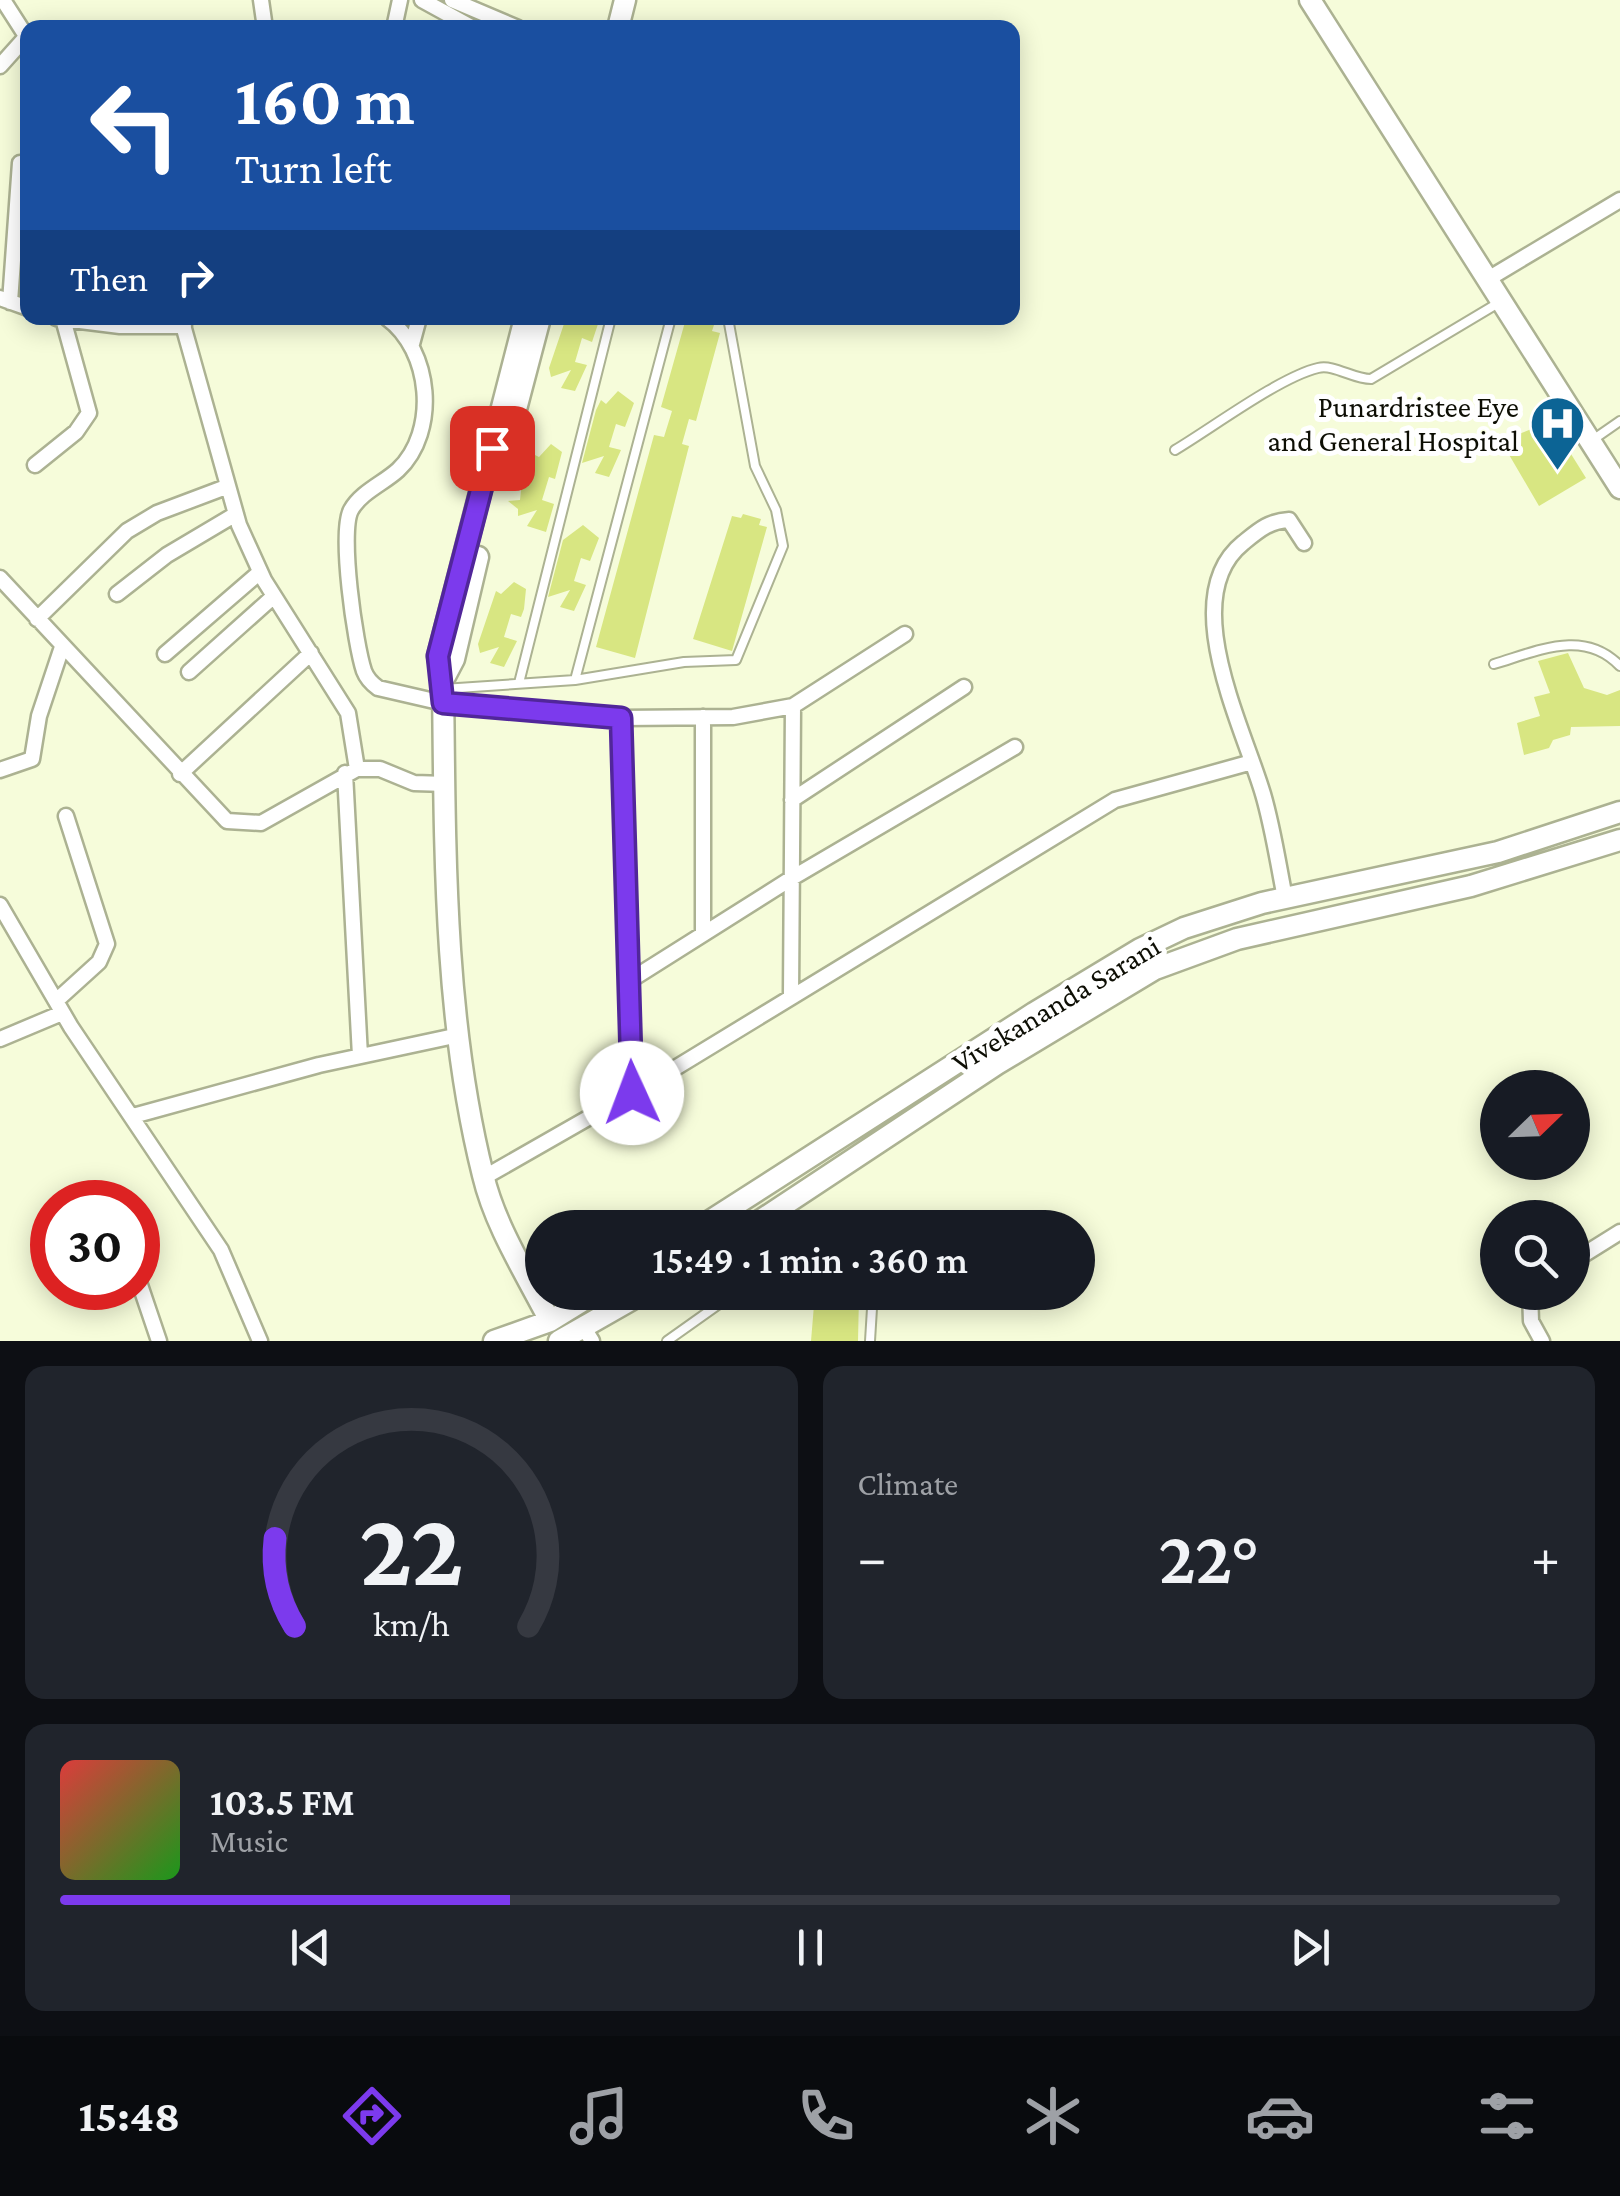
<!DOCTYPE html>
<meta charset="utf-8">
<style>
:root{--surface:#171b24;--page:#20242c;--text:#f1f3f6;--muted:#9ea1a6;--line:#363941;--accent:#7c3aed}
body{margin:0;font-family:"Crimson Pro",serif;background:var(--page);color:var(--text);height:100vh;display:flex;flex-direction:column;font-size:38px;white-space:nowrap}
*{box-sizing:border-box;margin:0}
p{font-size:32px;color:var(--muted)}
.icon{flex:none;width:55px;height:55px;fill:none;stroke:currentColor;stroke-width:2;stroke-linecap:round;stroke-linejoin:round}
.map{position:relative;height:1341px;overflow:hidden}
.details{display:flex;flex-direction:column;gap:25px;padding:25px;background:#0d0f14;flex:1}
.details>*{flex:none}
.banner{position:absolute;left:20px;top:20px;width:1000px;height:305px;border-radius:20px;box-shadow:0 5px 25px #0003;background:#1a4fa0;color:#fff;overflow:hidden}
.needle{width:65px;rotate:67deg}
.controls{position:absolute;left:1480px;top:1070px;display:grid;gap:20px}
.controls a{display:grid;place-items:center;width:110px;height:110px;border-radius:50%;background:var(--surface);box-shadow:0 5px 25px #0003;font-size:50px}
.speed{position:absolute;left:30px;top:1180px;display:flex;gap:20px;font-size:50px;font-weight:700;text-align:center}
.speed>*{display:grid;place-content:center;width:130px;height:130px;border-radius:50%;background:var(--surface);box-shadow:0 5px 25px #0003;line-height:1}
.speed .limit{border:15px solid #d22;background:#fff;color:#111}
.pin{position:absolute;display:grid;place-items:center;width:85px;height:85px;color:#fff;margin:-42px;border-radius:20px;box-shadow:0 5px 15px #0006}
.me{position:absolute;width:110px;margin:-55px;rotate:358deg;stroke-linejoin:round;filter:drop-shadow(0 0 8px #0008)}
.turn{display:flex;align-items:center;gap:35px;height:210px;padding:0 50px;font-size:45px}
.turn .icon{width:130px;height:130px;stroke-width:2.5}
.turn b{display:block;font-size:70px;line-height:85px}
.then{display:flex;align-items:center;height:95px;padding:0 50px;background:#0003;gap:20px;font-size:38px}
.big{font-size:75px;font-weight:600;line-height:1.1}
.details .widget{flex:1;display:flex;flex-direction:column;justify-content:center;gap:15px;min-width:0;padding:0 35px;border-radius:20px;background:var(--page)}
.details .dial{align-items:center;gap:0}
.dial svg{height:260px;overflow:visible;fill:none;stroke:var(--line);stroke-width:7;stroke-linecap:round;text-anchor:middle}
.dial text{fill:var(--text);stroke:none}
.song{display:flex;align-items:center;gap:30px}
.cover{width:120px;height:120px;border-radius:15px;background:linear-gradient(135deg,hsl(0 70% 55%),hsl(120 70% 35%))}
.played{height:10px;border-radius:5px;background:linear-gradient(90deg,var(--accent) 30%,var(--line) 30%)}
.keys{display:flex;justify-content:space-around;direction:ltr}
.heat{display:flex;justify-content:space-between;align-items:center;font-size:55px;direction:ltr}
.details .tiles{flex:1;display:grid;gap:25px;grid-template-columns:1fr 1fr}
.widget:last-child{grid-column:span 2}
.trip{position:absolute;left:525px;top:1210px;width:570px;height:100px;border-radius:50px;background:var(--surface);box-shadow:0 5px 25px #0003;font-weight:600;line-height:100px;text-align:center}
.tab-bar{display:flex;height:160px;justify-content:space-around;align-items:center;background:#090b0e;color:var(--muted)}
.tab-bar .icon{width:70px;height:70px}
.tab-bar .current{color:var(--accent)}
.tab-bar b{font-size:45px;color:var(--text)}
.map>svg:first-child{display:block}
.building{fill:#d8e682}
.lines{fill:none;stroke-linecap:round;stroke-linejoin:round}
.lane-casing{stroke:#acb292;stroke-width:12}
.street-casing{stroke:#acb292;stroke-width:19}
.secondary-casing{stroke:#acb292;stroke-width:25}
.lane{stroke:#fff;stroke-width:8}
.street{stroke:#fff;stroke-width:14}
.secondary{stroke:#fff;stroke-width:20}
.route-casing{stroke:#51269a;stroke-width:25}
.route{stroke:#7c3aed;stroke-width:18}
.labels{text-anchor:middle;stroke-width:10;stroke-linejoin:round;paint-order:stroke}
.poi-label{font-size:30px;fill:#0d0e04;stroke:#fff;text-anchor:end}
.street-label{font-size:30px;fill:#0d0e04;stroke:#fff}
</style>
<div class="map">
<svg width="1620" height="1341" viewBox="0 0 1620 1341">
<rect width="100%" height="100%" fill="#f6fcda"/>
<path class="building" d="M566 318H600L592 342 582 338 575 362 587 365 575 391 561 388 571 370 551 377 549 368Z
M696 319 714 325 712 331 720 333 696 421 689 419 682 444 689 446 635 658 596 647 654 435 664 437 672 411 661 407 685 322 695 324Z
M618 391 634 403 625 427 616 424 609 447 621 450 609 477 595 473 604 456 582 463 596 410 601 400 606 404Z
M1539 426 1561 461 1571 454 1586 478 1539 506 1501 441Z
M551 444 562 452 555 479 549 477 542 500 554 504 546 532 527 526 537 510 518 516V509L508 501 520 500 522 481 533 454 539 457Z
M743 514 761 519 759 525 767 527 732 651 693 639 732 516 741 518Z
M583 525 599 538 590 561 581 558 574 581 586 585 574 611 560 607 570 590 548 597 563 540Z
M514 582 526 589 524 609 521 617 511 614 504 637 517 641 504 667 490 663 499 647 480 653 478 644 496 591 501 594Z
M1568 653 1584 688 1607 695 1620 690V726L1571 727 1570 735 1553 740 1549 748 1524 755 1517 723 1540 716 1534 697 1550 693 1538 661Z
M848 1295 859 1296 858 1341H811L814 1305 839 1308 840 1300 847 1301Z"/>
<g class="lines">
<defs>
<path id="lane" d="M1594 439 1620 421
M1175 450C1212 428 1280 377 1318 368 1334 364 1353 379 1371 379L1500 302
M1494 664C1538 651 1584 628 1620 666
M575 680 671 318
M519 683 611 318
M443 689 575 680 684 662 736 660 783 546 776 510 755 466 728 318
M830 1228 849 1221 856 1228
M667 1341 736 1292
M870 1341 873 1292"/>
<path id="street" d="M3 0 28 39
M261 0 265 28
M422 0 473 28
M452 0 518 28
M394 28 400 0
M0 66 26 37
M1488 279 1620 200
M0 298 28 308
M10 302 20 163
M56 318 120 326H184
M181 318 239 525 264 580 348 713 357 769
M387 318C431 350 439 431 398 470 384 483 361 492 351 510 339 532 355 644 364 671 367 679 371 683 378 688L443 703 621 718 733 717 793 706 905 634
M412 344 419 318
M35 465 76 432 89 413 63 319
M0 578 227 821 261 823 357 769H380L414 783 446 784
M117 594 167 555 236 514
M37 619 127 531 157 513 226 487
M165 654 260 572
M189 672 274 596
M703 717V934
M621 718 632 1093
M0 770 32 759 39 716 62 647
M345 773 360 1056
M180 774 311 653
M792 800 964 687
M1285 898C1278 863 1273 828 1263 794 1243 726 1176 597 1243 543 1259 530 1269 521 1289 520L1304 543
M0 905 71 1027 221 1250 260 1341
M629 981 792 878 1015 747
M791 996 793 706
M56 1001 99 962 107 944 66 816
M0 1039 62 1013
M133 1116 319 1065 459 1035
M483 1178 672 1070 1115 800 1252 762
M98 1193 103 1202
M1572 1262 1620 1232
M138 1279 159 1341
M1530 1292 1531 1321 1542 1341
M584 1328 592 1341"/>
<path id="secondary" d="M1310 0 1620 488
M618 28 625 0
M525 318 438 656 443 680C445 843 443 1016 483 1175 495 1226 526 1274 550 1321
M515 413 540 318
M443 680 454 659 478 557
M699 1228 1034 1013 1140 949 1184 928 1262 903 1498 852 1620 812
M749 1228 997 1064 1155 969 1237 939 1471 886 1620 840
M494 1341 550 1321 597 1292
M559 1341 645 1292"/>
</defs>
<use href="#lane" class="lane-casing"/>
<use href="#street" class="street-casing"/>
<use href="#secondary" class="secondary-casing"/>
<use href="#lane" class="lane"/>
<use href="#street" class="street"/>
<use href="#secondary" class="secondary"/>
</g>
<g class="lines">
<defs>
<path id="route" d="M492 448 438 656 443 703 621 718 632 1093"/>
</defs>
<use href="#route" class="route-casing"/>
<use href="#route" class="route"/>
</g>
<defs>
<symbol id="hospital-pin" viewBox="-11 -11 22 30"><path d="M0 17L-7.5 6A9.5 9.5 0 1 1 7.5 6Z" fill="#0c6495" stroke="#fff"/><path d="M-5-5h3v3.5h4V-5h3V5h-3V1.5h-4V5h-3Z" fill="#fff"/></symbol>
</defs>
<g fill-rule="evenodd">
<use href="#hospital-pin" x="1526" y="392" width="63" height="86"/>
</g>
<g class="labels">
<g class="poi-label">
<text x="1519" y="417">Punardristee Eye<tspan x="1519" dy="34">and General Hospital</tspan></text>
</g>
<g class="street-label">
<text transform="translate(1056 1004) rotate(-31)" y="10">Vivekananda Sarani</text>
</g>
</g>
</svg>
<div class="controls">
<a><svg class="needle" viewBox="-14 -14 28 28"><path d="M0-13l5 13h-10z" fill="#e53935"/><path d="M0 13l5-13h-10z" fill="#9ea1a6"/></svg></a>
<a><svg class="icon" aria-label="search" viewBox="0 0 24 24"><circle cx="10" cy="10" r="6"/><path d="M15 15l6 6"/></svg></a>
</div>
<div class="speed"><div class="limit">30</div></div>
<div class="pin" style="left:492px;top:448px;background:#d93025"><svg class="icon" aria-label="arrive" viewBox="0 0 24 24"><path d="M6 21V4h12l-3 4 3 4H6"/></svg></div>
<svg class="me" style="left:632px;top:1093px" viewBox="-20 -20 40 40"><circle r="19" fill="#fff"/><path d="M0-13L10 11 0 6-10 11z" fill="#7c3aed"/></svg>
<div class="trip">15:49 · 1 min · 360 m</div>
<div class="banner">
<div class="turn"><svg class="icon" aria-label="left" viewBox="0 0 24 24"><path d="M17 20v-9H6M10 6l-5 5 5 5"/></svg><div><b>160 m</b>Turn left</div></div>
<div class="then">Then<svg class="icon" aria-label="right" viewBox="0 0 24 24"><path d="M7 20v-9h11M14 6l5 5-5 5"/></svg></div>
</div>
</div>
<section class="details">
<div class="tiles">
<div class="widget dial"><svg viewBox="0 0 100 80">
<path d="M14 69A42 42 0 1 1 86 69"/>
<path d="M14 69A42 42 0 0 1 8 42" stroke="#7c3aed"/>
<text x="50" y="56" font-size="32" font-weight="700">22</text>
<text x="50" y="72" font-size="11">km/h</text>
</svg></div>
<div class="widget"><p>Climate</p>
<div class="heat"><a>−</a><b class="big">22°</b><a>+</a></div>
</div>
<div class="widget">
<div class="song"><i class="cover"></i><div><b>103.5 FM</b><p>Music</p></div></div>
<div class="played"></div>
<div class="keys"><svg class="icon" aria-label="previous" viewBox="0 0 24 24"><path d="M18 5L8 12l10 7zM5 5v14"/></svg><svg class="icon" aria-label="pause" viewBox="0 0 24 24"><path d="M8 5v14M16 5v14"/></svg><svg class="icon" aria-label="next" viewBox="0 0 24 24"><path d="M6 5l10 7-10 7zM19 5v14"/></svg></div>
</div>
</div>
</section>
<nav class="tab-bar">
<b>15:48</b>
<svg class="icon current" aria-label="directions" viewBox="0 0 24 24"><path d="M12 3l9 9-9 9-9-9zM9 14v-3h6M13 9l2 2-2 2"/></svg>
<svg class="icon" aria-label="music" viewBox="0 0 24 24"><path d="M9 18V5l10-2v13"/><circle cx="6" cy="18" r="3"/><circle cx="16" cy="16" r="3"/></svg>
<svg class="icon" aria-label="phone" viewBox="0 0 24 24"><path d="M5 4h4l2 5-3 2q2 4 5 5l2-3 5 2v4C11 20 4 13 5 4z"/></svg>
<svg class="icon" aria-label="climate" viewBox="0 0 24 24"><path d="M12 3v18M4 7l16 10M4 17L20 7"/></svg>
<svg class="icon" aria-label="car" viewBox="0 0 24 24"><path d="M5 17H2v-5l4-1 3-4h7l3 4 3 1v5h-3M9 17h6M6 11h13"/><circle cx="7" cy="17" r="2"/><circle cx="17" cy="17" r="2"/></svg>
<svg class="icon" aria-label="filters" viewBox="0 0 24 24"><path d="M4 7h16M4 17h16"/><circle cx="9" cy="7" r="2"/><circle cx="15" cy="17" r="2"/></svg>
</nav>
